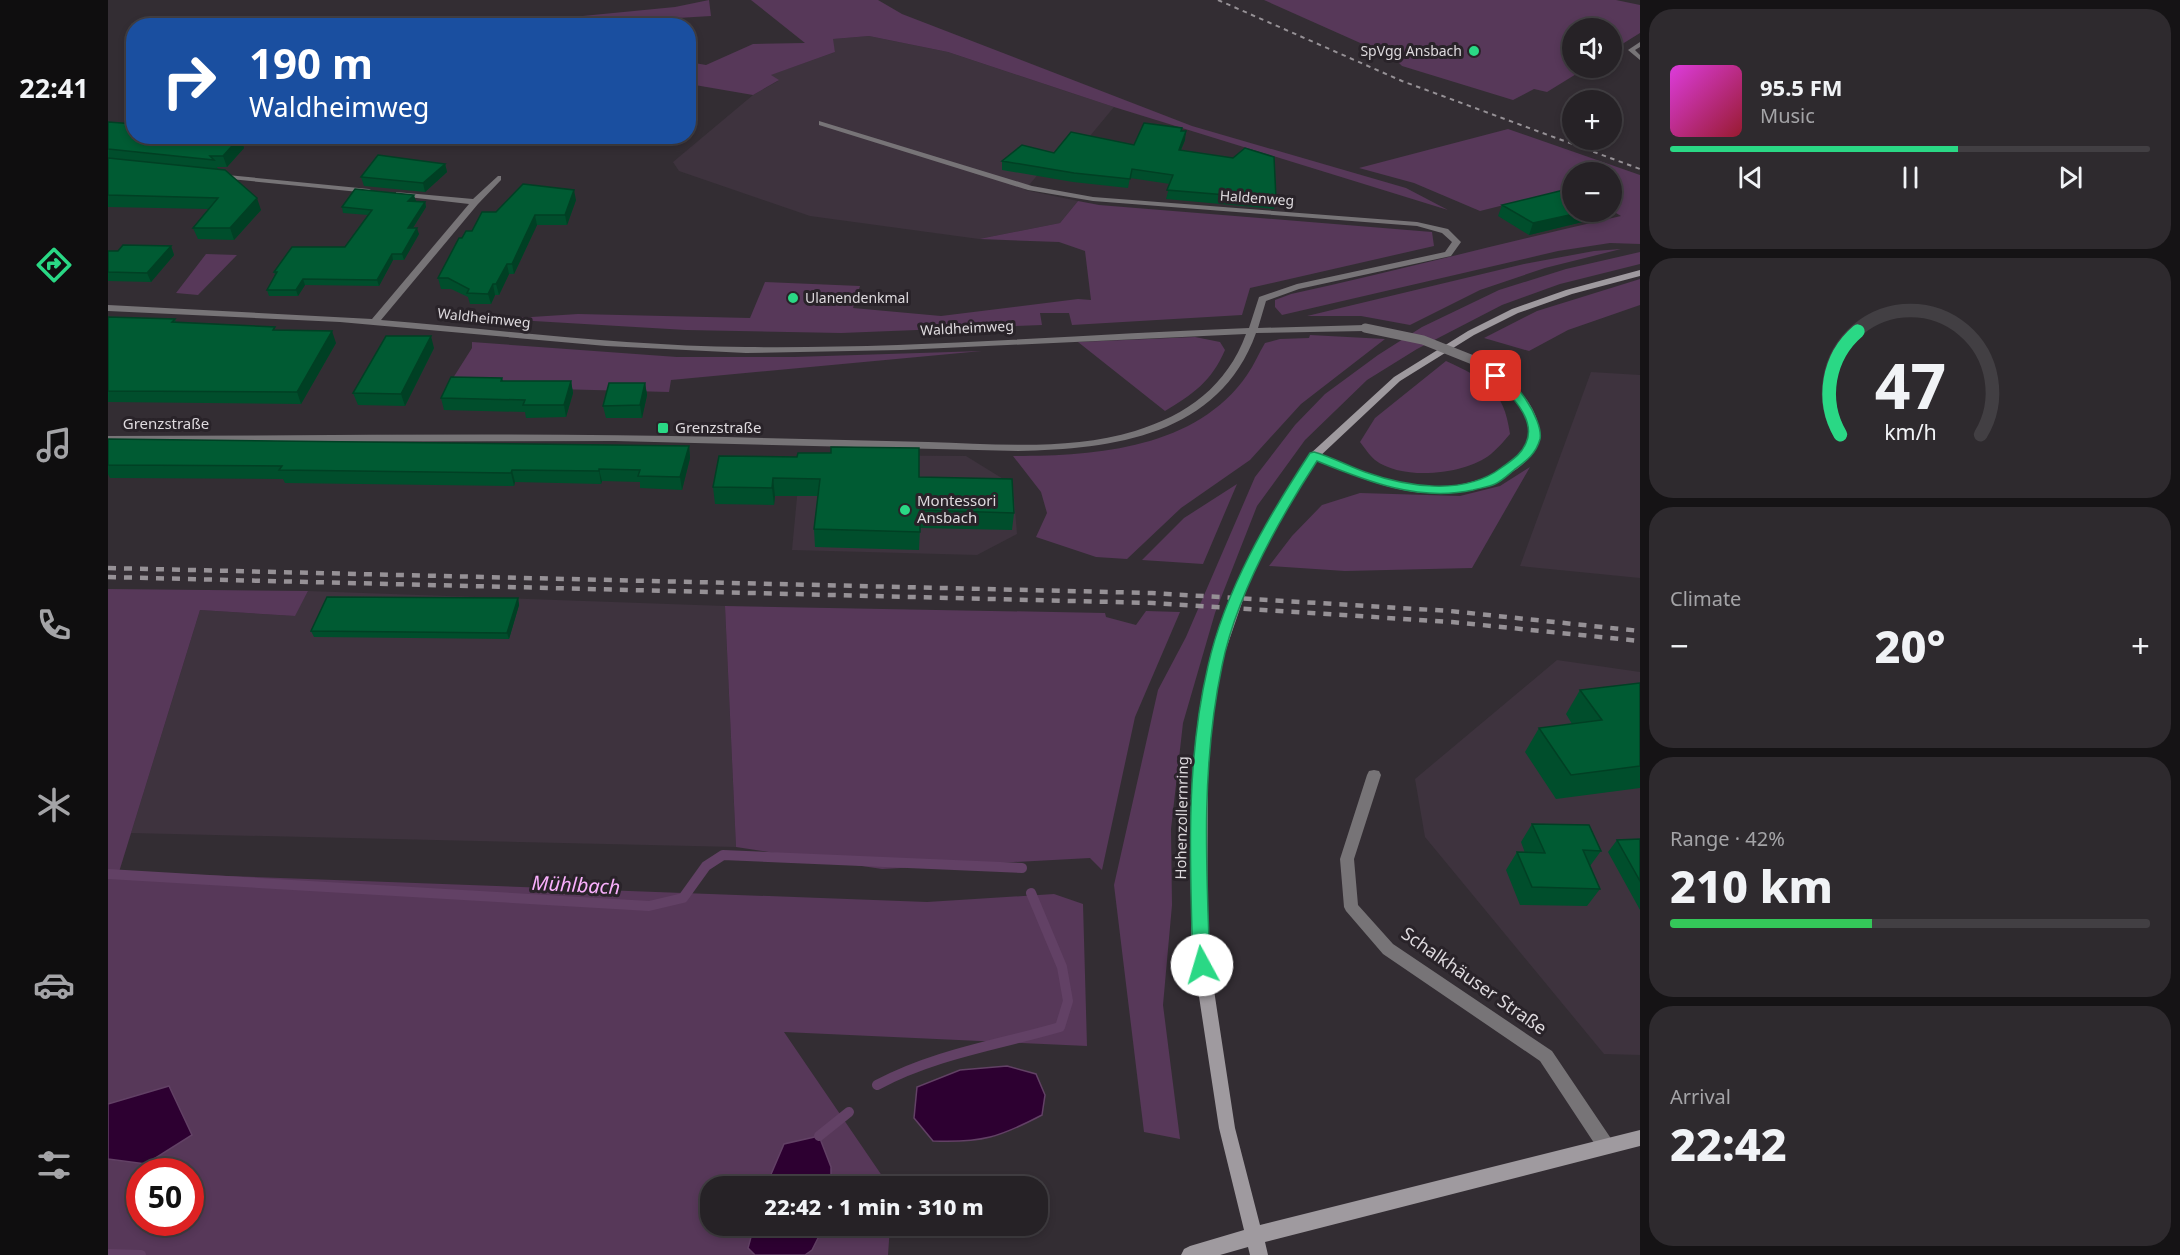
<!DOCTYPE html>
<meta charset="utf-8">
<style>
:root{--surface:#262226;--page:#2e2a2e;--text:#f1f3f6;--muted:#a4a4a7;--line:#423f43;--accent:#2ad885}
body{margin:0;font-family:"Noto Sans",sans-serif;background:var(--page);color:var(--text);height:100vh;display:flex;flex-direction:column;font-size:22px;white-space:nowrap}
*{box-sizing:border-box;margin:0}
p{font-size:20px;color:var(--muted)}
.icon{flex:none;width:33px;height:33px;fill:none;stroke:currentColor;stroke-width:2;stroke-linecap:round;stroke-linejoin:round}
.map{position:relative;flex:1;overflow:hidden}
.details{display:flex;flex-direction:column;gap:9px;padding:9px;background:#151315;width:540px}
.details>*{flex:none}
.top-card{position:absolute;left:18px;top:18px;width:570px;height:126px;border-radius:24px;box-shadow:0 3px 9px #0003,0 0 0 2px var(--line);background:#1a4fa0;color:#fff;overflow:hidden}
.controls{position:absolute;left:1454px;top:18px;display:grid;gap:12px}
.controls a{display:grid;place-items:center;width:60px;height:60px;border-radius:50%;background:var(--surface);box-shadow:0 3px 9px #0003,0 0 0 2px var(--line);font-size:30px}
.speed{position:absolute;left:18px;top:1158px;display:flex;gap:12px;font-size:30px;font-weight:700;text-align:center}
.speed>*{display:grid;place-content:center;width:78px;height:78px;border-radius:50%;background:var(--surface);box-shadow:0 3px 9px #0003,0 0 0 2px var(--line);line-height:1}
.speed .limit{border:9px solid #d22;background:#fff;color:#111}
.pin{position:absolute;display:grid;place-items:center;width:51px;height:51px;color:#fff;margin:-26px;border-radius:12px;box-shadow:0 3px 9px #0006}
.me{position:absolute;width:66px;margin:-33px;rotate:354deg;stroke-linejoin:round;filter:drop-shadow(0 0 4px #0008)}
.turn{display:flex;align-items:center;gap:21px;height:126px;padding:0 24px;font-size:27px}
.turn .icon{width:78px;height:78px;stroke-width:2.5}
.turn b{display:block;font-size:42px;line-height:51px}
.big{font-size:45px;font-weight:800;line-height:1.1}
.details .widget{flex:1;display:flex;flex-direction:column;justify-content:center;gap:9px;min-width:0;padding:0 21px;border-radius:24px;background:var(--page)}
.details .dial{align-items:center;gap:0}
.dial svg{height:156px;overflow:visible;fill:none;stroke:var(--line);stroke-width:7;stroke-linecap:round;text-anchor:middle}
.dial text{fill:var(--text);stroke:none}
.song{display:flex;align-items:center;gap:18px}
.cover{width:72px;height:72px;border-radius:9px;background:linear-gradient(135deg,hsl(300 70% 55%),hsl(350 70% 35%))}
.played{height:6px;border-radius:3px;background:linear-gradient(90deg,var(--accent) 60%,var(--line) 60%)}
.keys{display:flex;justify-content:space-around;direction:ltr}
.heat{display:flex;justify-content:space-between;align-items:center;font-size:33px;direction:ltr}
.charge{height:9px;border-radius:4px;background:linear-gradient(90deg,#34c759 42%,var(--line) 0)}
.trip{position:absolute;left:592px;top:1176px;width:348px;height:60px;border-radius:24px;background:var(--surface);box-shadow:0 3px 9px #0003,0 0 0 2px var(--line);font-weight:800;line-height:60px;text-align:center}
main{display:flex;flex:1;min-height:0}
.tabs{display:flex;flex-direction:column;width:108px;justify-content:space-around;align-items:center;background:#0f0e0f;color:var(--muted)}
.tabs .icon{width:42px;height:42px}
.tabs .active{color:var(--accent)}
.tabs b{font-size:27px;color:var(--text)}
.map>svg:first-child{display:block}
.built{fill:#3e333e}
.green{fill:#573859;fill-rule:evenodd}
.water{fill:#2d0031;stroke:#624165;stroke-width:1.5}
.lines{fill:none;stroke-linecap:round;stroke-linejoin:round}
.stream{stroke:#624165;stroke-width:10}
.street{fill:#777477;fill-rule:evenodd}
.secondary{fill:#9f9a9f;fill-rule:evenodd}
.rail-far1{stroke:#969196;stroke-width:2;stroke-dasharray:4.5 4.5;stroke-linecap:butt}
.rail{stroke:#969196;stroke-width:4.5;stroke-dasharray:8 8;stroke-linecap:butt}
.street-bridge{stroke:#777477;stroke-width:9}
.wall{fill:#004e2c}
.shaded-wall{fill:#004024}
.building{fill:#005b33;stroke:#004024;stroke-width:1.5}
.route{fill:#2ad885;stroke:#1b8c56;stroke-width:1.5}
.poi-dot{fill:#2ad885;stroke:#292329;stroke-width:2}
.labels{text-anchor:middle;stroke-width:6;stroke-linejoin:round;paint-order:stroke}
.far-poi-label{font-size:14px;fill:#dedade;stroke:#292329;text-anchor:end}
.far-street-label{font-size:14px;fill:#dedade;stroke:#292329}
.street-label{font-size:15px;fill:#dedade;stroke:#292329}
.poi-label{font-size:15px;fill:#dedade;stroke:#292329;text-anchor:start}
.near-street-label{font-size:18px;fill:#dedade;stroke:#292329}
.near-water-label{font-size:20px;font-style:italic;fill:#f9affc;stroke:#292329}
</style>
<main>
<nav class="tabs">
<b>22:41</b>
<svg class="icon active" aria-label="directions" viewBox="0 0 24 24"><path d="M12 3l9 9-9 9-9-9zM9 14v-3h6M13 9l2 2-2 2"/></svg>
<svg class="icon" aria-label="music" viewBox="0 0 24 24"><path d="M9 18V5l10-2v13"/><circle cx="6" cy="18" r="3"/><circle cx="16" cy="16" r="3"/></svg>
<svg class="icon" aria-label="phone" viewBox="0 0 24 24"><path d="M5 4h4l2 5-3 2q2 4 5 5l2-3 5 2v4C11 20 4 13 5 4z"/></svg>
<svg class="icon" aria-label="climate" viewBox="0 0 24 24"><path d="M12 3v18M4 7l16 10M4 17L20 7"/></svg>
<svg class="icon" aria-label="car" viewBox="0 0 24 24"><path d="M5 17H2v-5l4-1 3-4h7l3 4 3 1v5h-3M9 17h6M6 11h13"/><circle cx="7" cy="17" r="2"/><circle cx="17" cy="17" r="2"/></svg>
<svg class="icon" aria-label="filters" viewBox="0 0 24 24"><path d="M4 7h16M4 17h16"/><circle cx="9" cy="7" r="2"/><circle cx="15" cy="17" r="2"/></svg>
</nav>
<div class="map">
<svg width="1532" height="1255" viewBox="0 0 1532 1255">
<rect width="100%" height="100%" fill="#332d33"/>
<path class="built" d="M761 36 840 52 1006 107 977 142 960 138 917 190 970 201 952 223 871 239 702 216 571 171 565 162 645 95 670 81 662 75 727 52 724 39Z
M1483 372 1532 375V578L1412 566Z
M693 455 858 456 905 485 909 534 869 555 684 550Z
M200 591 617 606 628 847 23 833 92 610 186 616Z
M1449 660 1532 672V1055L1496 1054 1317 837 1307 779Z"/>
<path class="green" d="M601 0 603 16 436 26 381 25 567 7Z
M643 0H770L794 14 1084 126 1298 188 1340 210 1006 107 840 52 761 36 725 39 727 52 663 75 671 80 645 95 581 84V62L598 65 645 44 697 43Z
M1156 0H1508L1532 5V33L1503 51V28H1464V68H1478L1439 92 1426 89 1405 100 1294 66 1286 58 1269 53 1268 50Z
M1400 129 1532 175V244L1502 243 1450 251 1174 315 1167 307V300L1183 294C1293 270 1402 241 1513 216L1503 210V172H1464V188L1372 211 1306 183 1251 168Z
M970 201 991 205 1324 232 1326 246 1142 288 1134 315 964 325 961 313H932L934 325 733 333 578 330 393 319 470 314 642 318 657 282 752 286 745 308 833 316 970 299 983 300 977 251 951 242 871 239 952 223Z
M1513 249 1437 268 1372 290 1302 325 1253 316H1199L1416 264 1486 251Z
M1532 252V264L1452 284 1394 305 1309 349 1259 380 1197 440 1149 506 1107 613 1075 723 1063 829 1064 905 1055 1005 1072 1139 1036 1132 1006 885 1050 690 1078 637 1147 477 1187 425 1217 394 1270 355 1314 327 1391 290 1458 269Z
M98 254 129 255 90 295 68 293Z
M1532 279V305L1460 330 1421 351 1376 338 1429 311Z
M1202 335 1277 339 1193 404 1142 460 1073 508 1019 559 988 557 928 537 939 513 933 492 905 456C987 456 1088 449 1139 375 1146 365 1151 353 1157 343L1172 339 1201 338Z
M1087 337 1112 342 1117 350C1104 381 1084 395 1057 411L970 342Z
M364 342 569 357H686L874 351 563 380 561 392 340 386 364 348Z
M1338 361C1377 379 1396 389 1402 434 1396 441 1390 448 1383 454 1357 475 1294 481 1267 460 1261 455 1256 447 1252 442L1267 418Z
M1422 467 1364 568 1237 571 1161 566 1184 536 1214 505 1252 493 1352 496 1392 486Z
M1129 484 1095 564 1034 560 1076 518Z
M0 589 200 591 187 616 92 610 11 872 819 902 946 894 975 904 979 1046 676 1032 781 1186H603V1226H782L780 1255H0V1159L38 1164 61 1086 0 1104ZM32 1172H82V1222H32Z
M617 606 997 613 998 617 1028 625 1038 611 1072 612 1027 717 994 870 982 858 774 869 628 847Z"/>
<path class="water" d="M899 1066 928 1074 937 1095 934 1115C892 1137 874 1143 825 1141L806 1118 809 1087 852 1070Z
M61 1086 84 1135 38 1164 0 1159V1104Z
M711 1136 723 1167V1186H658L676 1144Z
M646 1226H716L704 1250 697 1255H647L640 1248Z"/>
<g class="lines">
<path class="stream" d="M0 874 541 906 575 898 598 866 615 855 914 868
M769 1085C827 1054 890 1045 952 1027L960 1001 954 967 923 893
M711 1136 741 1112
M0 1254 33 1255"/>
<path class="street" d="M1532 42V47L1527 50 1532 55V60L1520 50Z
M711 121 924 186 985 197 1309 222 1340 229 1353 242 1343 256 1191 289 1158 301 1150 328 1257 325 1262 328 1257 331 1148 333C1111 436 1005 449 910 451L507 441 0 442V436C206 436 412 432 618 437 686 439 753 440 820 442 888 444 961 451 1027 431 1079 415 1119 386 1138 334L793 350 638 353 498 346 232 322 0 311V305L264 319 361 204 291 196H288V192L365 199 390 176H393V180L370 204 273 320C394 330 516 346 638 347 806 349 973 334 1141 328L1151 297 1189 284 1337 252 1344 242 1334 233 1309 226 985 201 920 190 711 125Z
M109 174 261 189 265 191 261 193 112 178 108 176Z
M1370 359C1385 365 1409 387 1419 400 1463 463 1375 492 1327 493 1293 494 1257 480 1225 467 1217 464 1207 462 1201 456L1202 454H1210C1246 468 1284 486 1324 487 1365 488 1445 464 1413 408 1403 389 1383 377 1367 364V360Z
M1266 770 1271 771 1273 775 1246 859 1250 905 1285 944 1444 1051 1504 1140 1506 1146 1504 1152 1498 1154 1492 1152 1432 1061 1275 954 1238 911 1236 907 1232 859 1259 775 1261 771Z"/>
<path class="secondary" d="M1532 270V276L1464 294 1410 313 1366 335 1292 381 1210 458 1172 517 1139 588 1113 664 1100 752 1099 944 1127 1128 1152 1225 1532 1130V1146L1157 1242 1160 1255H1142L1140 1247 1112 1255H1073L1076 1249 1082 1246 1136 1230 1111 1128 1083 944 1086 752 1101 664 1127 588 1162 517 1202 454 1286 377 1360 331 1404 309 1458 290Z"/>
<path class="rail-far1" d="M1110 0 1294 81 1532 169"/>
<path class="rail" d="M0 568 1044 593 1342 611 1532 631
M0 577 1045 603 1344 622 1532 641"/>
<path class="street-bridge" d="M1257 328 1315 340 1370 362"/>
</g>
<path class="wall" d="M0 122 26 136 132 137 136 148 119 167H109L110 169 153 210 126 240 90 239 85 228 101 209 0 207Z
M1073 131 1077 140 1073 150 1168 199 1166 209 1058 199 1062 184 1022 178 1020 188 965 182 894 170V161L946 153 1026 145Z
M337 164 339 172 317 192 256 186 253 177Z
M468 200 459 225H429L406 274H401L391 295H387L383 304H362L360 297 343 289H333L330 278 354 238 388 212Z
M307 201 317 202 318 207 305 228 311 234 296 260H285L271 286 197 285 190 296H161L159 290 167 275 166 272 237 247 260 215 235 213 234 207 308 201Z
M1394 205 1503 215 1421 235 1390 216Z
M63 246 66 255 43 282 0 281V251H10Z
M0 317 67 319 68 323 169 330 228 343 193 404 0 402Z
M326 348 297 406 250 405 245 393Z
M394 378 395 381H463L465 393 458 417 418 418 417 412 336 410 333 398Z
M537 383 539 395 534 418H498L495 406Z
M0 439 581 446 582 458 574 490 532 488V482L494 481 493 484 407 482 406 486 177 483 175 479 2 478 0 474Z
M611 456 811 477 906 513 904 530 812 528 811 550 707 547 706 529 710 496H667L666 505 607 504 605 487Z
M410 598 411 605 401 639 206 637 203 631Z
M1532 683V788L1448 799 1417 752 1431 728 1464 724 1458 714 1472 690Z
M1424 824 1493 851 1482 866 1492 889 1479 906 1412 905 1398 870 1409 852 1417 853 1413 842Z
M1532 839V910L1500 852 1509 840Z"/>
<path class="shaded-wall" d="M1078 131 1077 140 1069 159 1071 150Z
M132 137 136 148 119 167 115 156Z
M337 164 339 172 317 192 315 183Z
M466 190 468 200 459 225 457 215Z
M306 195 308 201 301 207 300 201Z
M149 198 153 210 126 240 122 228Z
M317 202 318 207 301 234 300 228Z
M1508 204 1503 215 1421 235 1425 223 1475 212H1503V205Z
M427 215 429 225 406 274 404 264Z
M309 228 311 234 296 260 294 254Z
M63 246 66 255 43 282 39 273Z
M284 254 285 260 271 286 269 280Z
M399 264 401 274 391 295 388 284Z
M195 279 197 285 190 296 188 290Z
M385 284 387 295 383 304 380 294Z
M224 331 228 343 193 404 189 392Z
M323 336 326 348 297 406 293 394Z
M463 381 465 393 458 417 456 405Z
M537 383 539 395 534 418 532 405Z
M581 446 582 458 574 490 572 477Z
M491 469 494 481 493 484 491 471Z
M404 470 407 482 406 486 403 473Z
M665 478 667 496 666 505 664 488Z
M410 598 411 605 401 639 399 633Z"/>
<path class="building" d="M0 122 26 124V136L132 137 115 156H102L106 160 0 149Z
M1036 123 1074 128 1073 131H1078L1071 150 1125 158 1137 148 1166 157 1168 199 1059 190 1065 175 1024 169 1022 179 966 173 894 161 914 145 946 153 963 132 1026 145Z
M270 155 337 164 315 183 253 177Z
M0 158 117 170 149 198 122 228H85L110 198 0 195Z
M415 184 466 190 457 215H427L404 264H399L388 284H385L380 294 359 293 361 289 340 278H330L351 238H354L358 231H364L374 212H388Z
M1464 188V212H1475L1425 223 1394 205Z
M247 189 306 195 300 201 317 202 300 228H309L294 254H284L269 280 195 279 188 290H159L169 272H166L184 247H237L264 210 234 207Z
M15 245 63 246 39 273 0 272V251H10Z
M0 317 67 319 64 322 167 327 165 330 224 331 189 392 0 391Z
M278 336H323L293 394 245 393Z
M343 377 394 378 393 381H463L456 405H415L417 400 333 398Z
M501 383H537L532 405 495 406Z
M0 439 581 446 572 477 530 476 532 470 491 469V471L404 470 403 473 171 470 174 466 0 465Z
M723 447 811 448V477L904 479 906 513 812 510V532L706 529 712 479 665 478 664 488 605 487 611 456 689 457 690 453H723Z
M219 597 410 598 399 633 203 631Z
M1532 683V766L1463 775 1431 728 1494 720 1472 690Z
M1424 824 1481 825 1493 851 1475 850 1492 889 1424 887 1409 852 1437 853Z
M1532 839V881L1509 840Z"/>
<path class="route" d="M1384 374C1404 370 1436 421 1432 439 1428 454 1418 461 1406 470 1400 475 1394 481 1387 484 1381 487 1372 488 1365 490 1311 502 1258 481 1209 461 1170 521 1128 596 1114 666 1093 765 1098 865 1102 965L1100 971 1094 973 1088 971 1085 965C1082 865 1077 764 1100 666 1117 590 1160 517 1202 453L1206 452C1224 457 1240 466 1257 472 1299 487 1356 496 1393 468 1404 460 1413 455 1418 443 1429 419 1401 392 1384 379Z"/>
<g class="poi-dot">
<circle cx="1366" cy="51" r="6"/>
<circle cx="685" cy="298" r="6"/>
<rect x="549" y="422" width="12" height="12" rx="3"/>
<circle cx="797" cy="510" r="6"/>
</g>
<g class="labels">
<g class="far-poi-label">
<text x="1354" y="56">SpVgg Ansbach</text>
<text x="697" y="303" text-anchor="start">Ulanendenkmal</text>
</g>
<g class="far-street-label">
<text transform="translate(1149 198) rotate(4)" y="5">Haldenweg</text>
<text transform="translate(376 318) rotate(6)" y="5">Waldheimweg</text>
<text transform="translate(859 328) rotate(-3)" y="5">Waldheimweg</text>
</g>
<g class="street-label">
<text x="58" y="429">Grenzstraße</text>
<text transform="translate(1074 818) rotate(-89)" y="5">Hohenzollernring</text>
</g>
<g class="poi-label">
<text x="567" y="433">Grenzstraße</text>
<text x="809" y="506">Montessori<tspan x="809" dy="17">Ansbach</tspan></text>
</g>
<g class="near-street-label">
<text transform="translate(1366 981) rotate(35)" y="6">Schalkhäuser Straße</text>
</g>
<g class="near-water-label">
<text transform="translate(468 885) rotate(3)" y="7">Mühlbach</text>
</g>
</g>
</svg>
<div class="controls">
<a><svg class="icon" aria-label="sound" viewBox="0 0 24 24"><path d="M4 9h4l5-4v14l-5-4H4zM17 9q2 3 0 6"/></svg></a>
<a>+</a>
<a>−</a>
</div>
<div class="speed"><div class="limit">50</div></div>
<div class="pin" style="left:1388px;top:376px;background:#d93025"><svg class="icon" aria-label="arrive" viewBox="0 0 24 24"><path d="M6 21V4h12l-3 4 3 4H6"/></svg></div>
<svg class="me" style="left:1094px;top:965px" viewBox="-20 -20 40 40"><circle r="19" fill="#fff"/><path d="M0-13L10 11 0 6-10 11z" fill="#2ad885"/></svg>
<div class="trip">22:42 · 1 min · 310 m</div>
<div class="top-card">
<div class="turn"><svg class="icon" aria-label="right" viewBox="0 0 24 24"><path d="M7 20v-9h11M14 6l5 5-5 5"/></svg><div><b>190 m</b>Waldheimweg</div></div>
</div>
</div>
<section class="details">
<div class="widget">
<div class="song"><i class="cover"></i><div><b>95.5 FM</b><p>Music</p></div></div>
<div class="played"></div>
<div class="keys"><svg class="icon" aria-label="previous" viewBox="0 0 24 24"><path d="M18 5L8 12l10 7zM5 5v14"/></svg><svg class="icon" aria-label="pause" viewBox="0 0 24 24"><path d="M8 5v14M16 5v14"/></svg><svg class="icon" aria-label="next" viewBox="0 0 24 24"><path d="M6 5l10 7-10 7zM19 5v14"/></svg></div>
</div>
<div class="widget dial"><svg viewBox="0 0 100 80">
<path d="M14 69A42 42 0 1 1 86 69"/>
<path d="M14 69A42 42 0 0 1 23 16" stroke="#2ad885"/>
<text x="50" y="56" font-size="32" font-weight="700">47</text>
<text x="50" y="72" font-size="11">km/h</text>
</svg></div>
<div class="widget"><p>Climate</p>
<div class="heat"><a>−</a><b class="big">20°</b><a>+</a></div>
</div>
<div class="widget"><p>Range · 42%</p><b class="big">210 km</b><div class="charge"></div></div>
<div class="widget"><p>Arrival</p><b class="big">22:42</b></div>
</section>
</main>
